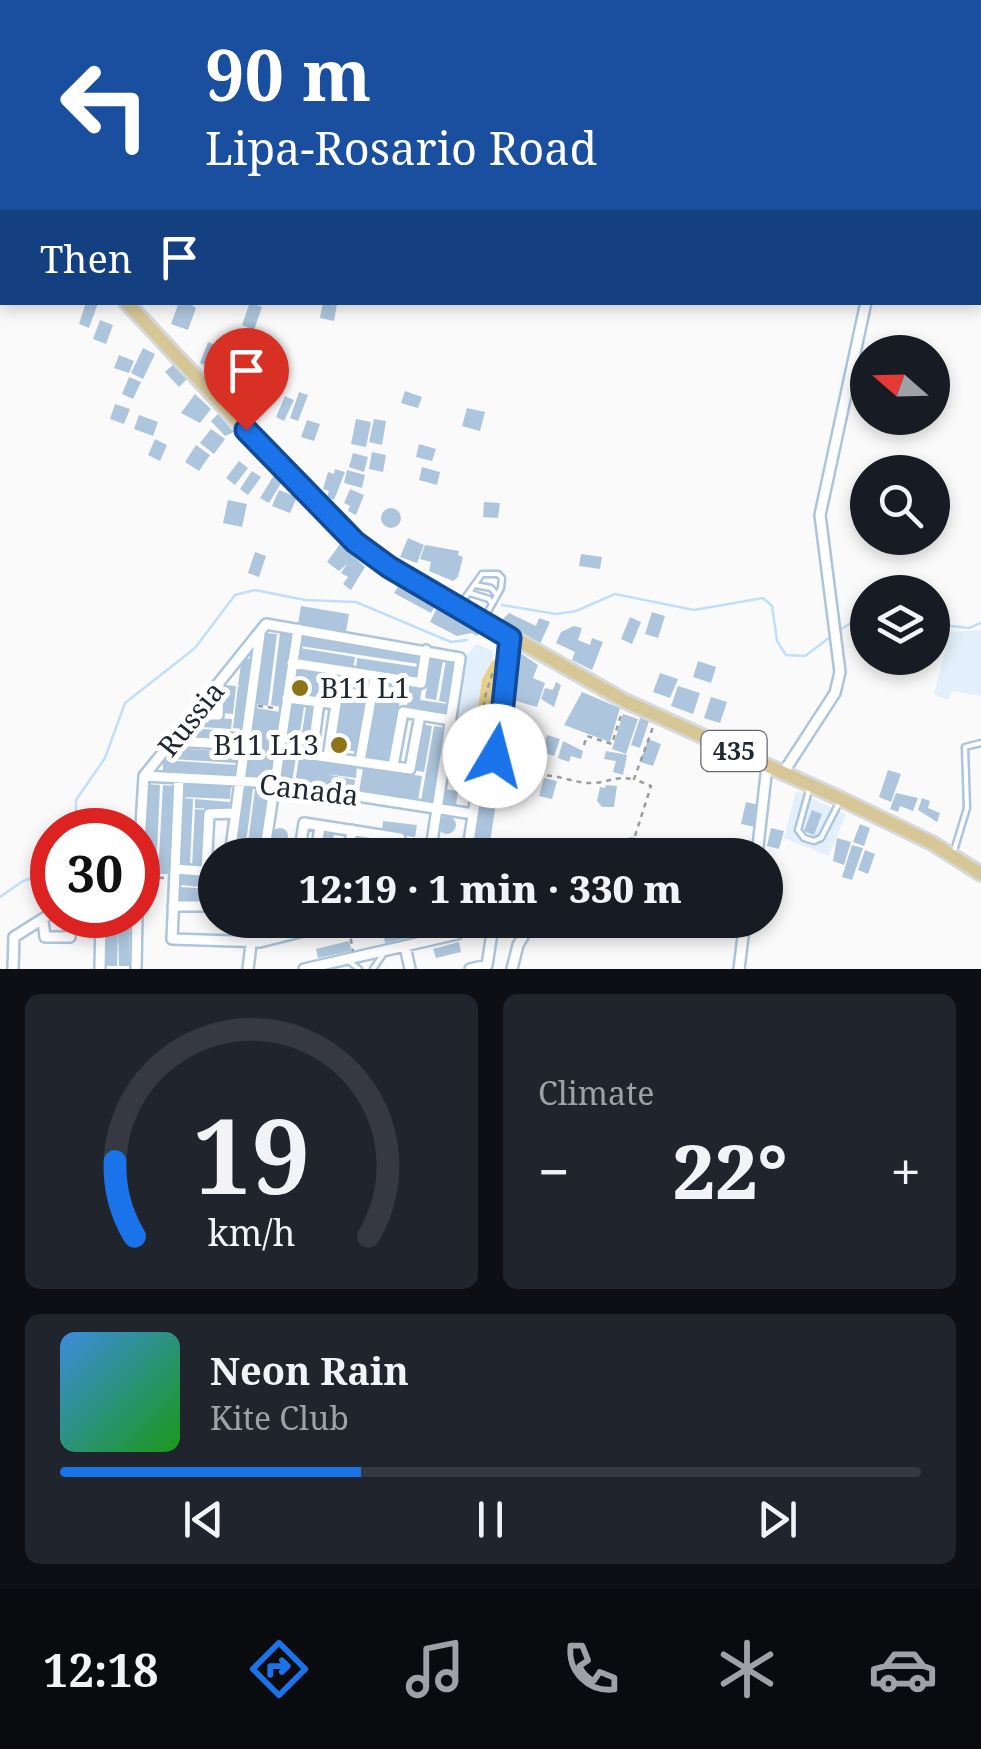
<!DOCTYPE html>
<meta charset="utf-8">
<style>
:root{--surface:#171b24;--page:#20242c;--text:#f1f3f6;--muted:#9ea1a6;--line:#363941;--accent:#1a73e8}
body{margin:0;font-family:"Noto Serif",serif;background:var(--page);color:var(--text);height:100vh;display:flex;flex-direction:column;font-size:38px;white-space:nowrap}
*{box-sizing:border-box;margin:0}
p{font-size:32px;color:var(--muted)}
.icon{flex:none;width:55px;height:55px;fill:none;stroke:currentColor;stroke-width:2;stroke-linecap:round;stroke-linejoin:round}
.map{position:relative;height:969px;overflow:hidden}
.drawer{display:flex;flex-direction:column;gap:25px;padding:25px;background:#0d0f14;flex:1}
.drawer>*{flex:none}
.guide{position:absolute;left:0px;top:0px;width:982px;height:305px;box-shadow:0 5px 15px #0003;background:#1a4fa0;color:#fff;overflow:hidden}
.needle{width:65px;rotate:290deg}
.buttons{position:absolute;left:850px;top:335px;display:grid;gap:20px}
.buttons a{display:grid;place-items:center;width:100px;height:100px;border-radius:50%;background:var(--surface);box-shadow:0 5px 15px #0003;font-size:50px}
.speed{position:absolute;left:30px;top:808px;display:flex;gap:20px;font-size:50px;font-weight:700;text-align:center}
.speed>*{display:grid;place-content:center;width:130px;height:130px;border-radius:50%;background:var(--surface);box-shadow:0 5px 15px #0003;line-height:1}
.speed .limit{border:15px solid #d22;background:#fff;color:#111}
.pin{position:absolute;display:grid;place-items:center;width:85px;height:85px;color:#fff;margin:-102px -42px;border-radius:50% 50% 50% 0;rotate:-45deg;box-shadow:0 0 10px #0007}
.pin .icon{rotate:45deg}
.me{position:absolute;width:110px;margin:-55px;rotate:8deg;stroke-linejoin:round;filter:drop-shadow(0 0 8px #0008)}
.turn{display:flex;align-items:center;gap:35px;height:210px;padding:0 40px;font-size:45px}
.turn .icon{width:130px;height:130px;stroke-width:2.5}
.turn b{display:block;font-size:70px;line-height:85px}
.then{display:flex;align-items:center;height:95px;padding:0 40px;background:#0003;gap:20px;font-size:38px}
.big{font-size:75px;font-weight:800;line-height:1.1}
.drawer .tile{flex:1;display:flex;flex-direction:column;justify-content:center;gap:15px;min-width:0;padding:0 35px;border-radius:15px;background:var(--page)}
.drawer .dial{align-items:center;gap:0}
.dial svg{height:260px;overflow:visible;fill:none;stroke:var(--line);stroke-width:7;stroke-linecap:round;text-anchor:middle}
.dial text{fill:var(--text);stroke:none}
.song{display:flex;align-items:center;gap:30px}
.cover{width:120px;height:120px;border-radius:15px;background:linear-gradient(135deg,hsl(210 70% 55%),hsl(120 70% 35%))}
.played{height:10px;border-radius:5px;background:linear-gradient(90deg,var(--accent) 35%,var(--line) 35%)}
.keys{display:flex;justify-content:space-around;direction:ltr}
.heat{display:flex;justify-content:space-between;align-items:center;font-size:55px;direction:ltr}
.drawer .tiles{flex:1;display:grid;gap:25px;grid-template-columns:1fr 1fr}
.tile:last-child{grid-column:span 2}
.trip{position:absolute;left:198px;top:838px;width:585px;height:100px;border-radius:50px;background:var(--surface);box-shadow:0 5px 15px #0003;font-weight:800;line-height:100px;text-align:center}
.dock{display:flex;height:160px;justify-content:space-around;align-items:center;background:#090b0e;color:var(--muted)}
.dock .icon{width:70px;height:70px}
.dock .current{color:var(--accent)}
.dock b{font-size:45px;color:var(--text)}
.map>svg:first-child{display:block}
.built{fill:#e3f0fc}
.green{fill:#e7d08c}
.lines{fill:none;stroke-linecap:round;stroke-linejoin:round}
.stream{stroke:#c1dffa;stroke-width:2.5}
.building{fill:#adc6dd}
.lane-casing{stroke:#acc5dc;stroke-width:9}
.street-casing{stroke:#acc5dc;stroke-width:14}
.primary-casing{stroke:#d6d8da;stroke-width:18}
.path{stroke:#989ca0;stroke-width:2.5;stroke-dasharray:5 5;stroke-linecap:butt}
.lane{stroke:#fff;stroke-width:4}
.street{stroke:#fff;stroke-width:9}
.primary{stroke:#d7c797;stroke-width:12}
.route-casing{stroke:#114b97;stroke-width:25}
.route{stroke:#1a73e8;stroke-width:18}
.poi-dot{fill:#8e7419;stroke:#fff;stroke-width:4}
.labels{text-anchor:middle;stroke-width:10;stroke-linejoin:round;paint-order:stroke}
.shield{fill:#fff;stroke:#62686f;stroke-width:2.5}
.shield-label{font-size:25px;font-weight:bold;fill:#1e2831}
.poi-label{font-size:28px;fill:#1e2831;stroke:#fff;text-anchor:start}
.street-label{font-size:28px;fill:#1e2831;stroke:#fff}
</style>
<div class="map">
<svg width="981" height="969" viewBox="0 0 981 969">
<rect width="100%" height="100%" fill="#fafafa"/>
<path class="built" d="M981 630V696L952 691 948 700 934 694 950 632Z
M476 644 493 651V660L482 679 470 755 451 747 464 659Z
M796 791 846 814 829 856 784 838Z"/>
<path class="green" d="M493 660 501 661 490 746 484 738 474 736 482 679Z"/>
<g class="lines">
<path class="stream" d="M915 2 916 0
M0 36 2 35
M502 605 556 614 576 611 615 594 694 610 763 598 772 606 777 641 786 655 805 656 833 635
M932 624 969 628 981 623
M840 630 857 619 868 617
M76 830V800L105 758 125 703 195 648 235 595 255 590 305 600 356 602 451 642 467 640
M0 897 23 881 52 871"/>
</g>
<path class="building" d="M86 302 98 303 89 328 79 324Z
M179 302H188L196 308 188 330 171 324Z
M250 302 262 307 254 330 242 325Z
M323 302 337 304 334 321 320 318Z
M100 320 113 325 106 344 93 339Z
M208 342 218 346 210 367 200 363Z
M143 348 155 354 143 379 131 373Z
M224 352 242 358 238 371 220 366Z
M119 355 134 361 129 373 114 368Z
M175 363 188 378 179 387 165 372Z
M240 370 251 375 243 393 231 388Z
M129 377 141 382 133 399 122 394Z
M405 391 422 397 418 408 401 403Z
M299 392 308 395 298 421 290 418Z
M247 393 259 398 250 417 238 411Z
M195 394 211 409 200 423 181 413Z
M285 396 294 400 284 421 276 417Z
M115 404 130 409 124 424 110 419Z
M467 408 485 412 480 431 462 426Z
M218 414 234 432 225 436 211 421Z
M139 415 158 422 153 436 134 429Z
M356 419 371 422 366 447 351 444Z
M374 419 386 421 382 445 369 442Z
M307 420 320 424 314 441 301 437Z
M211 429 225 439 214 454 200 443Z
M155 439 167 445 160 461 148 455Z
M419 444 436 449 432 461 416 457Z
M196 445 210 455 199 471 185 462Z
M372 452 386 455 383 472 369 469Z
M353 453 368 457 364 472 349 467Z
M239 461 248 468 235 485 226 478Z
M422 467 440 472 437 485 419 480Z
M335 469 345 472 334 500 327 497 329 491 323 489 328 472 334 474Z
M347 470 365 475 362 488 344 483Z
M252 471 261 477 248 495 240 489Z
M274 475 283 480 269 503 260 498Z
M350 489 364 495 356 515 348 511 350 506 344 503Z
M279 490 297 497 290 513 272 506Z
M228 500 247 504 242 527 223 523Z
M484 502 500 503 498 518 483 517Z
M381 518a10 10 0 1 1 20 0a10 10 0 1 1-20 0Z
M408 538 424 545 417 563 400 557Z
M340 544 365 567 351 590 343 584 348 577 341 573 347 564 339 571 327 562Z
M425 545 459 551 458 555 463 557 458 577 453 581 429 571 431 562 420 559Z
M255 552 266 556 259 577 248 573Z
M581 554 602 557 600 569 579 566Z
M399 585 435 606 431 613 394 593Z
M301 606 349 614 346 632 298 625Z
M437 608 480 631 477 636 472 633 457 636 430 622Z
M652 612 665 616 658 638 645 634Z
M509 613 536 626 539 618 550 622 540 644 500 622Z
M630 617 641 622 632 644 621 639Z
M574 626 582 628 578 640 590 645 592 638 603 642 592 670 572 660 575 652 556 643 561 632Z
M265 633 277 634 268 706 256 704Z
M280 633 291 634 281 707 271 705Z
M302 635 420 653 419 664 300 646Z
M300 648 355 657 353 669 298 660Z
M519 652 538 665 533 678 545 683 537 707 513 700Z
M242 658 252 659 243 729 233 728 238 686 241 687 238 685Z
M357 658 418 667 416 678 356 669Z
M432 658 443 660 436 700 425 698Z
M446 660 456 662 449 703 439 701Z
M698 661 716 667 711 683 693 677Z
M297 669 368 679 366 691 336 686 334 700 293 694Z
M660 673 678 679 670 698 653 692Z
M379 682 422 688 420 700 448 704 446 716 406 709 409 697 378 693Z
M556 682 561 685 554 707 541 699 545 688 553 690Z
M225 685 236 686 233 714 222 713Z
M678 686 700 693 693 714 671 706Z
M341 690 367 694 359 752 332 748Z
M582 692 620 708 610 742 564 725Z
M376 695 400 699 391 760 366 757Z
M711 697 727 702 720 723 704 718Z
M291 705 304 707 292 782 279 779Z
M306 707 316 708 309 754 299 753Z
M256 708 280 712 271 778 246 775Z
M623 714 638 719 626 754 612 749Z
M202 717 232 719 231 729 201 727Z
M640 718 649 721 640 748 631 745Z
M421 724 432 726 424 772 413 770Z
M434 726 446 728 434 803 421 801Z
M190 728 240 732 239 743 189 739Z
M547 735 560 739 554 756 542 752Z
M648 739 661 744 653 766 640 762Z
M563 741 583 751 581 759 571 756 569 762 558 758Z
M172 748 237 752 236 763 171 759Z
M606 751 627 755 623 775 613 772 616 761 604 759Z
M447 760a9 9 0 1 1 18 0a9 9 0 1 1-18 0Z
M299 758 357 766 356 778 326 774 355 780 353 792 295 783Z
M163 760 236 765 235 778 163 773Z
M510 767 524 772 518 792 503 787Z
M363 768 422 776 418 800 359 792Z
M888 770 901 774 891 802 879 797Z
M544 778 557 781 552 799 539 796Z
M484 782 499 784 488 855 473 853Z
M146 784 160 785 156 874H143Z
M184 784 231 786 230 799 183 797Z
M163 785 174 786 169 874H158Z
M606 785 617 786 614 807H602L597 801 600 787 605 788Z
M241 788 253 789 246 843 234 841Z
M255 789 267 790 260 845 248 843Z
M444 789 458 791 456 806 442 804Z
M896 793 918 798 913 811 900 806 898 812 890 809Z
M183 798 193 799 190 865H180Z
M922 798 930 801 928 808 940 813 937 822 918 810Z
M195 799 230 802 229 810 195 808Z
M746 802 760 805 755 827 741 824Z
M195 809 205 810 202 866H192Z
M812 810 822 814 814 835 804 831Z
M438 825a9 9 0 1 1 18 0a9 9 0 1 1-18 0Z
M383 821 417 825 415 837 382 832Z
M860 824 870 828 864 846 853 842Z
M272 836a8 8 0 1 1 16 0a8 8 0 1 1-16 0Z
M771 828 784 831 779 849 767 846Z
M322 833 334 834 331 855H319Z
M837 838 851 842 844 865 833 861Z
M492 843 554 853V855H490Z
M852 845 863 848 852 880 842 877Z
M865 850 875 854 868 874 858 870Z
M180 874 215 876V888L180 885Z
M180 887 215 889V900L179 899Z
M106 915H130L129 966H119L118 931 117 966H104Z
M293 920 299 928 264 937 261 928Z
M388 920H420V921L382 931 380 922Z
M418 925 420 935 385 943 383 933Z
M349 941 352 951 318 958 316 949Z
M459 942 461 952 436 958 433 949Z"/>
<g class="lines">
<defs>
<path id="lane" d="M0 239 2 234
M475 585 491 588 497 595
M470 593 489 599 492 604
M460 605 482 574H498L502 578 501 588 485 617
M809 790 798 830 804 838 814 841 821 838 839 803
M953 854 967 808 965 747 981 743
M346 959 359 969
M373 969 384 953"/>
<path id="street" d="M630 0 637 2
M49 2V0
M160 2V0
M775 2 776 0
M0 52H2
M980 207 981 202
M980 230H981
M292 663 421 683 426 650
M287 698 336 704 328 757
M319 702 312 755 410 769 420 715
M195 715H218L219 683
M497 740 510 638
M174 741 245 745
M360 761 375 677
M393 766 403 712 451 720
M783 773 835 693 840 672 820 515 866 302
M144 776 274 783 473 814
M179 779 172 939 260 942 348 920
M230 855 260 634
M264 855 298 629
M299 855 304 823 400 838 397 855
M316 855 320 826
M348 855 352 830
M381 855 383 835
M467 855 479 776 497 757 498 738
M613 855 632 844
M757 855 767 766
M175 869 215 872
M206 871 209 814 234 813
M138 875 144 776 266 624 460 658 430 855
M173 906H215
M43 920 45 937H70V915
M492 931 504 925 505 920
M405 946 410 969
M13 969 14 937 52 913
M100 969 101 915
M136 969 137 915
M248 969 254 920
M304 969 457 934 458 920
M470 969 487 965 494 920
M512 969 518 945 533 920
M739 969 745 920"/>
<path id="primary" d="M0 184 2 186
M126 302 328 518 389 567 625 701 841 799 932 843 981 874"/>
</defs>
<use href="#lane" class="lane-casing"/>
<use href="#street" class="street-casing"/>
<use href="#primary" class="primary-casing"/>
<path class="path" d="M258 706 275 708
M486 726 488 730 484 732 482 728Z
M484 727V700L493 671
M584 745 587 736 612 744 622 712
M480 758 487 747 485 732
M537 776C557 773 574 784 593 783 610 782 614 776 633 779
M635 836 651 786 634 779 653 727
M149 877 166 878
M349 929 353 951"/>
<use href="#lane" class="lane"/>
<use href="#street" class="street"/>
<use href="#primary" class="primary"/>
</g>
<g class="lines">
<defs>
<path id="route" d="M246 430 355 542 389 567 510 638 498 752 493 762 495 756"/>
</defs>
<use href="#route" class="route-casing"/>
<use href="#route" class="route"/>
</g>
<g class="poi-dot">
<circle cx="300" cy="688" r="10"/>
<circle cx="339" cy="745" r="10"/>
</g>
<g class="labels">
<rect class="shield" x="701.5" y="731" width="65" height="40" rx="8"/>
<g class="shield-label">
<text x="734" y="760">435</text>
</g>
<g class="poi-label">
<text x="320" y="698">B11 L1</text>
<text x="319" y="755" text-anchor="end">B11 L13</text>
</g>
<g class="street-label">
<text transform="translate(191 719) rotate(-51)" y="10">Russia</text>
<text transform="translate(309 790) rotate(7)" y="10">Canada</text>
</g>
</g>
</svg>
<div class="buttons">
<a><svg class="needle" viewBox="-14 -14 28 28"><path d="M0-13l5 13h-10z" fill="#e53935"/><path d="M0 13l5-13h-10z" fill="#9ea1a6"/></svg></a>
<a><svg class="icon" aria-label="search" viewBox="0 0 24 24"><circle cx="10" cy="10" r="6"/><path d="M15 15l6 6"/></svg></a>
<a><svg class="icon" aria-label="layers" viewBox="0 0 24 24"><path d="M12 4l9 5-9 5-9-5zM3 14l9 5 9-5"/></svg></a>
</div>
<div class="speed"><div class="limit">30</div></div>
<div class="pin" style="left:246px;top:430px;background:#d93025"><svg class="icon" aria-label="arrive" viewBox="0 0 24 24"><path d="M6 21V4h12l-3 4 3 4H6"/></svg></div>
<svg class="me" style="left:495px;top:756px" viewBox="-20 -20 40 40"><circle r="19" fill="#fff"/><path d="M0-13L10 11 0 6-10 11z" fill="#1a73e8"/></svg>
<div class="trip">12:19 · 1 min · 330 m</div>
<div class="guide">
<div class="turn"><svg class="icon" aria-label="left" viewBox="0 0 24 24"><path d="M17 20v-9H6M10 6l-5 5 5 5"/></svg><div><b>90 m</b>Lipa-Rosario Road</div></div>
<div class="then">Then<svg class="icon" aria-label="arrive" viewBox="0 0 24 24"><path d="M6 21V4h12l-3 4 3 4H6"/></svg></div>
</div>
</div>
<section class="drawer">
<div class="tiles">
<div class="tile dial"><svg viewBox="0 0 100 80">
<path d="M14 69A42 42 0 1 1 86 69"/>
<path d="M14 69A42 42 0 0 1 8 46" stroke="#1a73e8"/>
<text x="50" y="56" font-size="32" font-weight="700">19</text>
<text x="50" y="72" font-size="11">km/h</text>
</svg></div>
<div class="tile"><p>Climate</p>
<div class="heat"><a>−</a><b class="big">22°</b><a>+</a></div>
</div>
<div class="tile">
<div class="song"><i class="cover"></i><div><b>Neon Rain</b><p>Kite Club</p></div></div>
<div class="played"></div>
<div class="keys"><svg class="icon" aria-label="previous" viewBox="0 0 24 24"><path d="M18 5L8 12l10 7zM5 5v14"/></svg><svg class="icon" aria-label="pause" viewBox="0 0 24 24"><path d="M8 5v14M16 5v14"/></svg><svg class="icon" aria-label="next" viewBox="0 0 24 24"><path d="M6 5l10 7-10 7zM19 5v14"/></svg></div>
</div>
</div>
</section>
<nav class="dock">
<b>12:18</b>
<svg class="icon current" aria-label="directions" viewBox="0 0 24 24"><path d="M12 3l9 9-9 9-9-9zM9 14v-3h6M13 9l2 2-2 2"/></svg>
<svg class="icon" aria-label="music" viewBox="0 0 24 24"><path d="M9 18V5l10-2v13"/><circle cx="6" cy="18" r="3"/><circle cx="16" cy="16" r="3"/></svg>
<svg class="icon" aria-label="phone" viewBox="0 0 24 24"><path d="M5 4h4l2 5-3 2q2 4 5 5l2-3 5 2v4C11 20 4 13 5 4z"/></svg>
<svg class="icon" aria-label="climate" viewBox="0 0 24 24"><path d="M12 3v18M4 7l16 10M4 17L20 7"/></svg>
<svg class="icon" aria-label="car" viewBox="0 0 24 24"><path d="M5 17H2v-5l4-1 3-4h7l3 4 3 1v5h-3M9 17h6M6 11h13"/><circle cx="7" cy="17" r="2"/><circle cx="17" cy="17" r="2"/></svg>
</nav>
